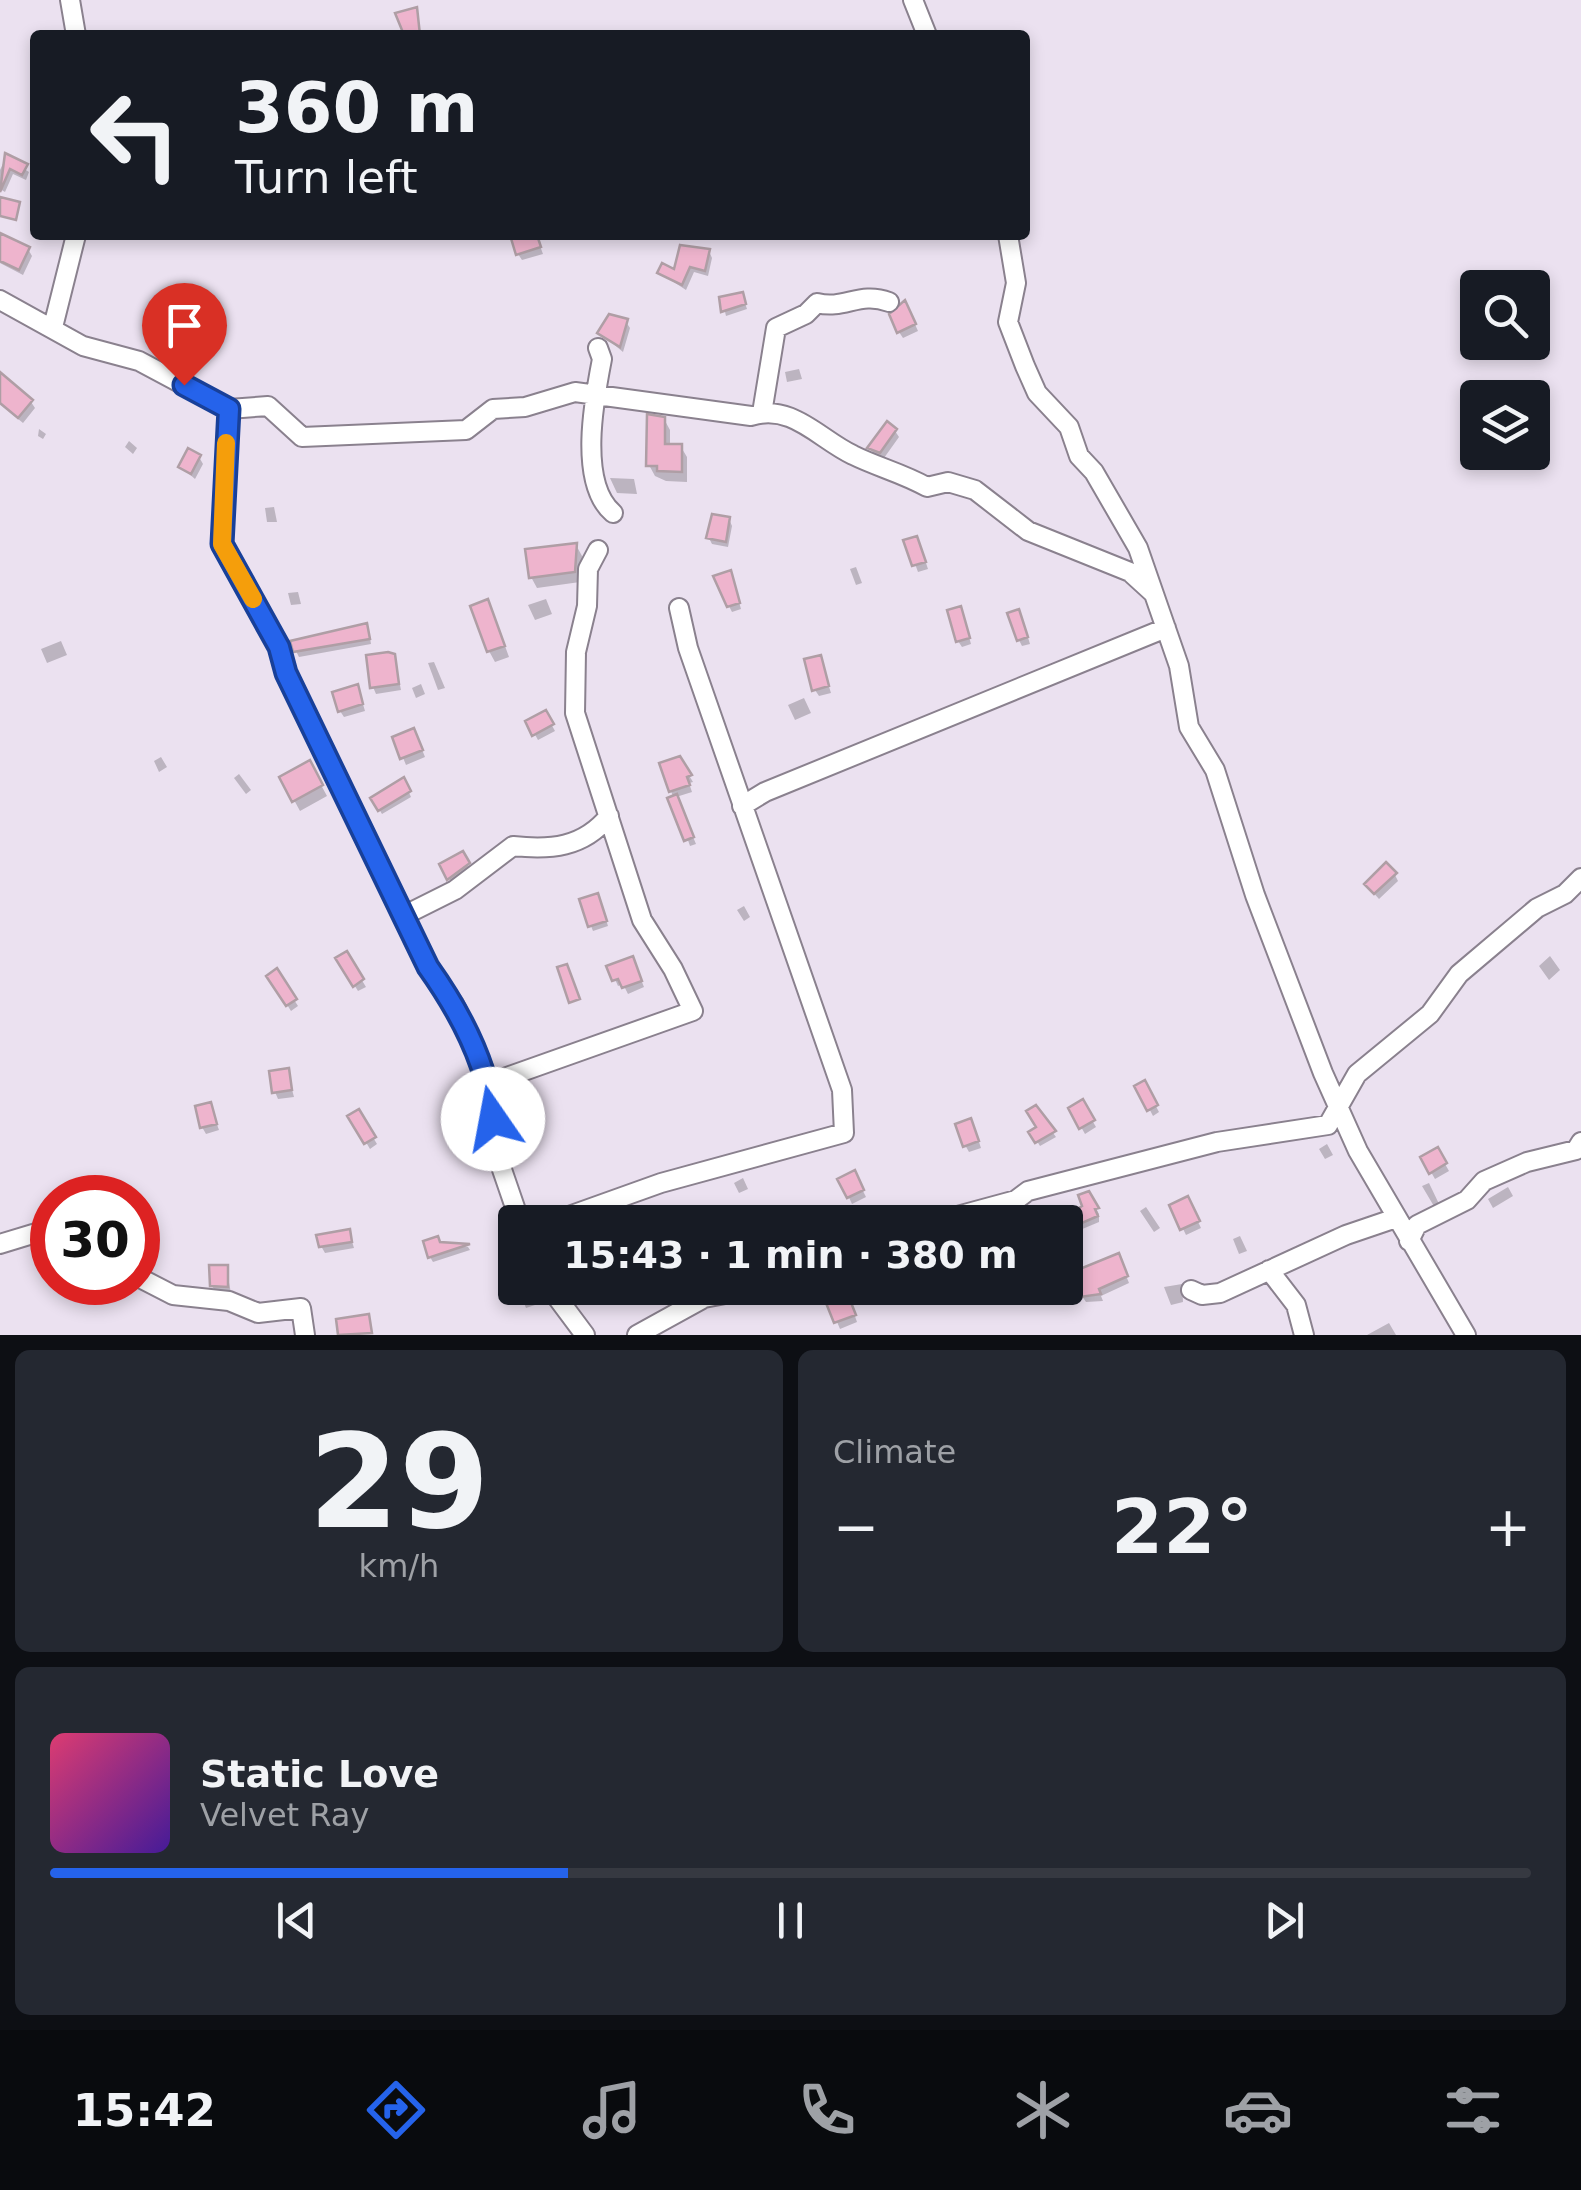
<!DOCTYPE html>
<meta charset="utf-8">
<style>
:root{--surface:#171b24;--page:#242831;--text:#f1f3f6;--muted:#9ea1a6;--line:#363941;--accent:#2563eb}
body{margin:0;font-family:"DejaVu Sans",sans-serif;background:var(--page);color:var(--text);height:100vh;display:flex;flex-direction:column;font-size:38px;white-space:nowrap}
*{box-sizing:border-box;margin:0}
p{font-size:32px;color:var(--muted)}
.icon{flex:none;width:55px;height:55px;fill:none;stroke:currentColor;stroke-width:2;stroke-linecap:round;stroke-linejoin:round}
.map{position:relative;height:1335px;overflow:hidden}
.side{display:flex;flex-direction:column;gap:15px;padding:15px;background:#0d0f14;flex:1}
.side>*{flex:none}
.guide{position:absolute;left:30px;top:30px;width:1000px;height:210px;border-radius:10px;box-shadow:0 5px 15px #0003;background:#171b24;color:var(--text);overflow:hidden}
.tools{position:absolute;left:1460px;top:270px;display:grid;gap:20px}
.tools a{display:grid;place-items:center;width:90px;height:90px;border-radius:10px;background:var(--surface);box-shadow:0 5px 15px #0003;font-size:50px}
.speed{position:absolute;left:30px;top:1175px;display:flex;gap:20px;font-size:50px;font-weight:700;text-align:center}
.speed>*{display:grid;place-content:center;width:130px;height:130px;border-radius:50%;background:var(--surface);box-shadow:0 5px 15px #0003;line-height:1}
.speed .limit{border:15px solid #d22;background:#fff;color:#111}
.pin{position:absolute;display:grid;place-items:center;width:85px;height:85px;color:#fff;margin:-102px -42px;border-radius:50% 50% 50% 0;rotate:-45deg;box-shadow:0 0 10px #0007}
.pin .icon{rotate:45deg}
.me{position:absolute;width:110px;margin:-55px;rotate:348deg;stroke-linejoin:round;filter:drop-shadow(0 0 8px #0008)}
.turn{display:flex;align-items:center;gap:35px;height:210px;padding:0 40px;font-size:45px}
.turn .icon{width:130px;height:130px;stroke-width:2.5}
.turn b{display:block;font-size:70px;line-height:85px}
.big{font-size:75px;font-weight:700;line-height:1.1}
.side .tile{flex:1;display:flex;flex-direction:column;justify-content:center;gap:15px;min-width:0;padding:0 35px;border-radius:15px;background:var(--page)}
.side .dial{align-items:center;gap:0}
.dial b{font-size:130px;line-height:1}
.song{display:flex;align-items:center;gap:30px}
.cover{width:120px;height:120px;border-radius:15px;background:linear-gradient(135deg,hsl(340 70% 55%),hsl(260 70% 35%))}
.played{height:10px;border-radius:5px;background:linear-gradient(90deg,var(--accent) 35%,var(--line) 35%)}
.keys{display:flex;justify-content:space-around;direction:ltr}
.heat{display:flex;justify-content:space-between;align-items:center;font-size:55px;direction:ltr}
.side .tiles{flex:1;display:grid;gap:15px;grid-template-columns:1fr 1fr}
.tile:last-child{grid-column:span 2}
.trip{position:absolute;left:498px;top:1205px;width:585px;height:100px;border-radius:10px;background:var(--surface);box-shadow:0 5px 15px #0003;font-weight:700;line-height:100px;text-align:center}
.dock{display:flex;height:160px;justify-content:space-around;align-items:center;background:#090b0e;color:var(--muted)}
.dock .icon{width:70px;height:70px}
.dock .active{color:var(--accent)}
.dock b{font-size:45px;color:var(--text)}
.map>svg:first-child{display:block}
.shadow{fill:#0003}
.building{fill:#eeb4cd;stroke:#af9ea5;stroke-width:2.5}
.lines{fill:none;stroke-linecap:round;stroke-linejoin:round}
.minor-casing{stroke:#8a818e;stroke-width:22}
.minor{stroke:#fff;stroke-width:18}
.route-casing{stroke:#184099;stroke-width:25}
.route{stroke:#2563eb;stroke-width:18}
.slow{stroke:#f59e0b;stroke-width:18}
</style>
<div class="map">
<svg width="1581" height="1335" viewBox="0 0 1581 1335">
<rect width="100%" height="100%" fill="#ebe1f0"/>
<path class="shadow" d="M6 157 29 172 26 180 13 174 5 192 0 189V170Z
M523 235H536L543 254 522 260 518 254Z
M28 249 32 256 23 275 0 263V254Z
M709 251 712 258 708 276 694 272 686 290 660 273 676 272Z
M722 299 744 300 747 309 726 316Z
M908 309 918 331 903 338 899 332Z
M626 322 630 328 623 352 600 333Z
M799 369 802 379 787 382 785 372Z
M0 385 31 402 35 408 23 423 0 404Z
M664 419 670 430V446L681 447 687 457V482L666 481 655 476 649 465Z
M39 429 46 434 43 439 38 436Z
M895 431 899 437 884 458 874 454 870 448Z
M129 441 137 448 133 454 125 447Z
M199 457 203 464 195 479 181 467Z
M610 478 634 479 637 494 617 493Z
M274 507 277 522H267L265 508Z
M729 519 732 526 728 547 712 544 709 538Z
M907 542 920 545 928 569 918 572Z
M576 545 582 556 580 582 537 588 531 577Z
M856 567 862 583 856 585 850 569Z
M732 578 741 609 732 612 729 606Z
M298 592 301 604 291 605 288 593Z
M546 599 552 614 535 620 528 605Z
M493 613 509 657 495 662 489 651Z
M963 615 971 644 962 647 958 641Z
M1022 618 1030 644 1022 646 1019 640Z
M369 632 371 644 299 657 296 651Z
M61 641 67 655 47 663 41 649Z
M394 656 401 690 376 694 373 687Z
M820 658 831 693 819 696 815 690Z
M434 662 445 688 438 690 428 663Z
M421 684 425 694 416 698 412 688Z
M360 694 365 711 344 717 340 711Z
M804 698 811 713 795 720 788 705Z
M545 713 555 731 538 740 528 722Z
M417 737 425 757 406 765 395 738Z
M161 757 167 767 159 772 154 761Z
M679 759 693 782 689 783 692 792 676 797 696 844 690 846 671 791Z
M309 763 327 796 300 811 282 778Z
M239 774 251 790 246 794 234 778Z
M403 780 411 797 382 814 373 799Z
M462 854 471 871 453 885 442 865Z
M1395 875 1398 881 1379 899 1371 890Z
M600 901 608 926 593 931 591 926Z
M744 906 750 917 744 921 737 910Z
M346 954 366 987 358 991 338 959Z
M1550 956 1560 970 1549 980 1539 966Z
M635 965 644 987 628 994 623 984 618 986 610 968Z
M276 972 298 1006 291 1011 269 976Z
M287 1071 294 1097 278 1099 275 1092Z
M1144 1084 1159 1112 1153 1116 1138 1087Z
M1082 1103 1096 1127 1085 1134 1071 1109Z
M210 1105 219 1130 206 1134 202 1127Z
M1035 1108 1056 1137 1040 1146 1032 1133 1040 1128Z
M358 1113 377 1144 370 1149 351 1117Z
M974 1127 981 1148 969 1152 965 1145Z
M1327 1144 1333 1155 1325 1159 1319 1149Z
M1437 1150 1449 1171 1435 1179 1423 1158Z
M854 1173 866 1197 852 1204 841 1180Z
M743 1178 748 1189 739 1193 734 1183Z
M1429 1183 1440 1206 1435 1208 1422 1186Z
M1508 1187 1513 1196 1493 1208 1488 1199Z
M1088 1194 1099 1214V1222L1080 1230 1072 1215 1086 1208Z
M1187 1199 1201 1228 1186 1235 1172 1206Z
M1146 1207 1160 1228 1154 1232 1140 1211Z
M1044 1210 1048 1220 1043 1222 1038 1212Z
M349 1232 354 1248 325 1253 321 1246Z
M1240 1236 1247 1251 1239 1254 1233 1239Z
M439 1244 468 1247 470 1250 433 1262 430 1257Z
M1065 1259 1072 1274 1065 1277Z
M1121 1263 1129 1283 1101 1296 1103 1301 1086 1302 1082 1296Z
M226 1267 231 1293 216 1292 212 1286Z
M1182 1284 1183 1302 1171 1305 1164 1287Z
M533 1294 538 1304 526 1308 522 1298Z
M830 1305H851L857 1322 840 1329Z
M1389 1323 1396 1335H1367Z"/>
<path class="building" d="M417 7 420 35H404L395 13Z
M5 153 28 164 22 175 10 169 0 192Z
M0 197 20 202 16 220 0 216Z
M0 233 30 247 19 270 0 261Z
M510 235H537L541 247 516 255Z
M680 245 710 249 705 271 690 267 682 285 657 273 662 263 674 269Z
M743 292 746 304 721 312 719 297Z
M905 300 916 324 897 333 889 314Z
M609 314 628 319 620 347 597 333Z
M0 372 33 400 18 418 0 403Z
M647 414 665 417V444H682V472L657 471V466H646Z
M887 421 897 429 880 453 867 448Z
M188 448 201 455 191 474 178 467Z
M712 514 730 517 726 542 706 538Z
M917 536 926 562 912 566 903 540Z
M577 543 575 572 529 578 525 549Z
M731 570 740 603 727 607 713 576Z
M488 599 505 646 487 652 470 606Z
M961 606 970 638 956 642 947 610Z
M1019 609 1028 637 1017 641 1007 613Z
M367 623 370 639 293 652 290 641Z
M388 652 395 654 399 684 370 688 366 655Z
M821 655 829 686 812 691 804 659Z
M358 684 363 704 338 712 332 692Z
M546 710 554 724 532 736 525 721Z
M414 728 423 750 400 759 392 737Z
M680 756 692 775 687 777 690 785 669 792 659 763Z
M310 760 323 785 292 802 279 777Z
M404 777 411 791 378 811 370 798Z
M677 794 694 837 684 841 667 798Z
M463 851 470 863 447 880 439 864Z
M1386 862 1397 873 1374 894 1364 884Z
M598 893 607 921 588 927 579 899Z
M347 951 364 979 353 987 335 958Z
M633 956 642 981 622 988 618 979 612 981 606 966Z
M567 964 580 999 569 1003 557 967Z
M277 968 297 999 286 1006 266 976Z
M289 1068 292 1090 272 1093 269 1071Z
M1145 1080 1158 1105 1147 1111 1134 1086Z
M1083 1099 1095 1120 1079 1129 1068 1108Z
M211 1102 217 1124 200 1128 195 1106Z
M1036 1105 1056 1131 1035 1143 1028 1132 1036 1127 1026 1111Z
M359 1109 376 1137 364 1144 347 1116Z
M971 1118 979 1141 963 1147 955 1124Z
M1438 1147 1447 1163 1429 1174 1420 1157Z
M855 1170 864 1190 847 1198 837 1179Z
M1089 1191 1099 1208 1095 1209 1098 1216 1075 1226 1069 1214 1082 1206 1078 1195Z
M1188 1196 1200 1221 1180 1230 1169 1205Z
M350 1229 352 1242 319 1247 316 1235Z
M438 1236 440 1242 470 1244 428 1258 423 1241Z
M1119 1253 1128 1276 1099 1289 1101 1294 1080 1297 1070 1273Z
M209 1265H228V1287L210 1286Z
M848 1295 856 1315 834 1323 826 1303Z
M369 1314 372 1333 338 1335 336 1319Z"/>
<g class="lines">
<defs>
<path id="minor" d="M70 0 76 35
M913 0 927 35
M1008 235 1016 283 1008 322 1025 366 1037 393 1069 427 1079 456 1094 472 1138 548 1179 666 1189 727 1215 770 1255 895 1323 1073 1358 1151 1466 1335
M0 300 83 346 139 361 229 409 222 544 279 647 286 673 428 967 454 1004 490 1083 497 1155 520 1222
M53 327 76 235
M598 348 602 359C594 400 578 483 613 513
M229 409 268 406 302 437 466 430 493 409 525 407 575 392 751 416C792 403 819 439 853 455 877 467 902 473 927 487L948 482 975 490 1028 531 1130 572 1153 593
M762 413 776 328 806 314 817 303C845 310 859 291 889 302
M742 806 765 792 1166 628
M403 916 455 890 513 846C550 850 583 848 609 816
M490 1083 693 1011 673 969 642 920 575 713 576 652 587 606 588 569 598 550
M552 1222 661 1183 844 1133 842 1090 688 648 679 608
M935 1222 1016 1200 1028 1191 1217 1142 1328 1125 1357 1074 1430 1014 1459 974 1537 908 1565 894 1581 878
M1409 1241 1417 1225 1467 1200 1484 1181 1527 1162 1576 1150 1581 1142
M0 1244 36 1233 52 1240
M1269 1270 1296 1305 1304 1335
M138 1277 173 1295 229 1301 258 1313 301 1308 305 1335
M550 1288 585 1335
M1191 1290 1202 1295 1220 1293 1346 1235 1396 1218
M637 1335 704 1298 757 1288"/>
</defs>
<use href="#minor" class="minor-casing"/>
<use href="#minor" class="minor"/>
</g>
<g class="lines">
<defs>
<path id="route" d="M184 385 229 409 222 544 279 647 286 673 428 967C460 1012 488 1064 493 1119"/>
</defs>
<use href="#route" class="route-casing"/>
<use href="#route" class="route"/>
<path class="slow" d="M226 443 222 544 253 599"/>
</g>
</svg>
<div class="tools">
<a><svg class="icon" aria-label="search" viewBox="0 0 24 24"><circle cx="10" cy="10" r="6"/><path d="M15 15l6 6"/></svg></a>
<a><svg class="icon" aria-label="layers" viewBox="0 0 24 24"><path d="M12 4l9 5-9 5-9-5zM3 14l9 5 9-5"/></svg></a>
</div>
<div class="speed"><div class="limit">30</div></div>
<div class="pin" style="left:184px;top:385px;background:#d93025"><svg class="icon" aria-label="arrive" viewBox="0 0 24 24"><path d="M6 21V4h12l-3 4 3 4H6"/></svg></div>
<svg class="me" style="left:493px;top:1119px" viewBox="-20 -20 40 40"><circle r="19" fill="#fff"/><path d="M0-13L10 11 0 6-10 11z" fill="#2563eb"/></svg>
<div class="trip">15:43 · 1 min · 380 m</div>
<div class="guide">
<div class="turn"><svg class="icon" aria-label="left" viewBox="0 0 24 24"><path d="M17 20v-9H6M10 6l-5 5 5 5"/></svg><div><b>360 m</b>Turn left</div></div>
</div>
</div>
<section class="side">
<div class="tiles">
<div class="tile dial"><b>29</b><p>km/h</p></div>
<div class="tile"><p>Climate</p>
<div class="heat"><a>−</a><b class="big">22°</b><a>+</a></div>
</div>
<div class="tile">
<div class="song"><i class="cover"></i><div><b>Static Love</b><p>Velvet Ray</p></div></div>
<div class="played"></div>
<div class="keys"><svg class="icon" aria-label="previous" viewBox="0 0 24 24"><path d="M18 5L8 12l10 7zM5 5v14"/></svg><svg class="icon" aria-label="pause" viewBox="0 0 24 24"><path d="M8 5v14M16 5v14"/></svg><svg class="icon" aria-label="next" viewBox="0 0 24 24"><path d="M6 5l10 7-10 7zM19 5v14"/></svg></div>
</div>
</div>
</section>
<nav class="dock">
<b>15:42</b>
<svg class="icon active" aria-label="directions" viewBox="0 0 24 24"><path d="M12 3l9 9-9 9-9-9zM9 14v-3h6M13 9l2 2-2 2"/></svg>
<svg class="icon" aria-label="music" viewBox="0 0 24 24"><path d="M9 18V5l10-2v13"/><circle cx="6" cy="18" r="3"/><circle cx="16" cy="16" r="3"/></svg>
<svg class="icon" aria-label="phone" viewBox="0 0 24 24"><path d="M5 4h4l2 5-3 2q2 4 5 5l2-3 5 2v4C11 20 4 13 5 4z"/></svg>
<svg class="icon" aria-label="climate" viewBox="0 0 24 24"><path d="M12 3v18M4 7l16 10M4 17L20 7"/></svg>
<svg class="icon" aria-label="car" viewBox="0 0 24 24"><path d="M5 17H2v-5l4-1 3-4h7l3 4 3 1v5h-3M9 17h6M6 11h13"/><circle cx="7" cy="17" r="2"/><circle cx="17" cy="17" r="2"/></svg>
<svg class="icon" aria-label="filters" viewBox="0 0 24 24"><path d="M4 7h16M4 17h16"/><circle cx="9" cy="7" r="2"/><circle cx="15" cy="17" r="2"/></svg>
</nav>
